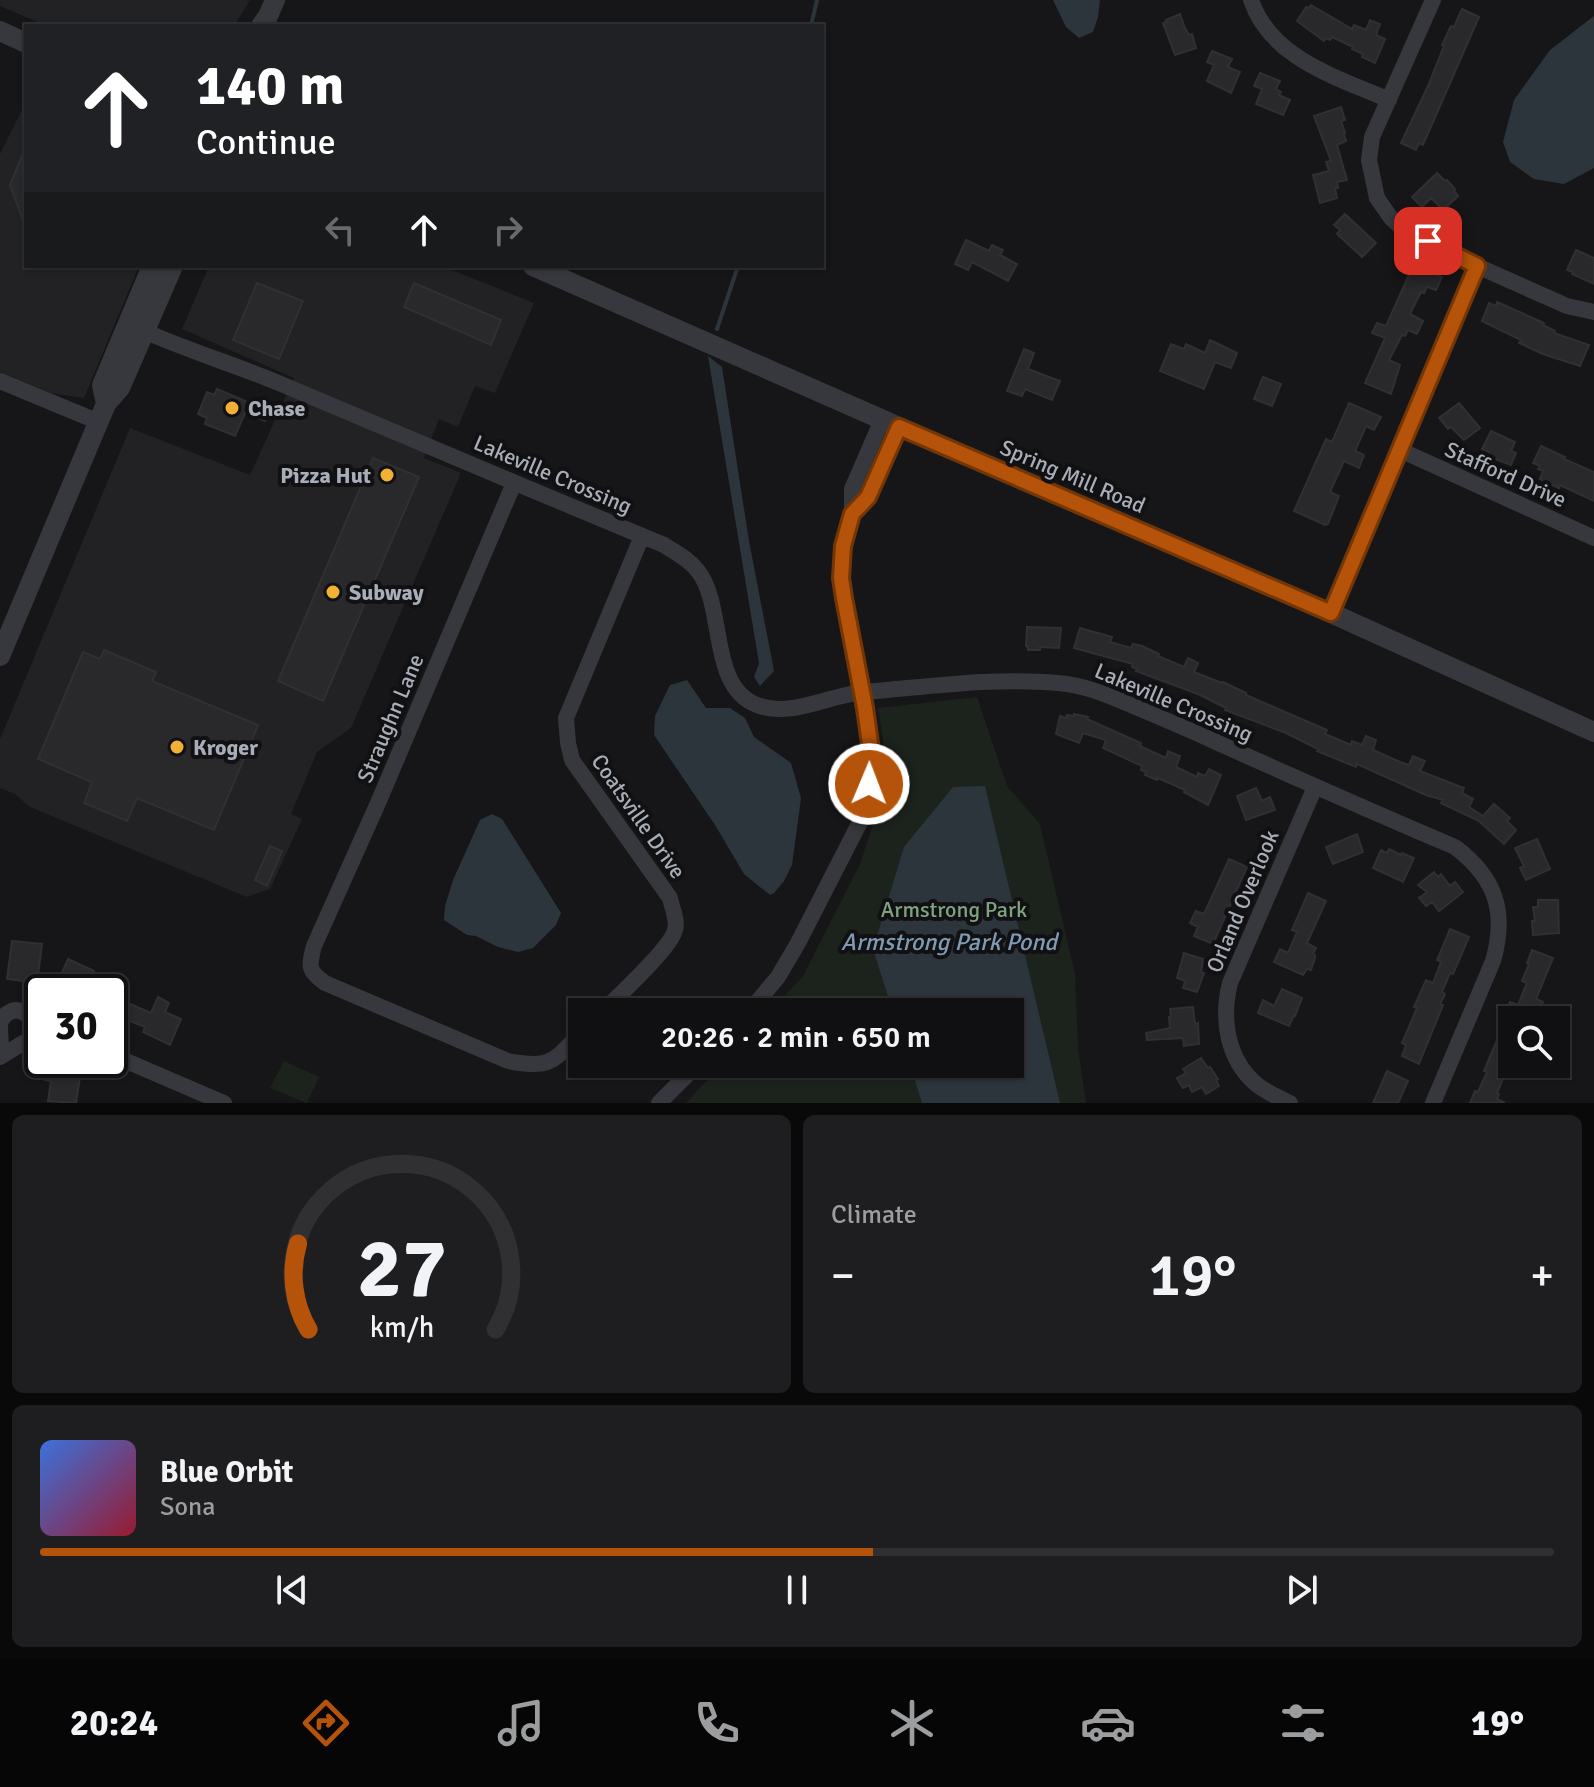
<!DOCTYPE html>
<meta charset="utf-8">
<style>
:root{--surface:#101012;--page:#1e1e20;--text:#f1f3f6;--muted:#9c9d9f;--line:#303032;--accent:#b45309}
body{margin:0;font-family:Signika,sans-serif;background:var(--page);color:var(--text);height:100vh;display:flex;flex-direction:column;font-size:30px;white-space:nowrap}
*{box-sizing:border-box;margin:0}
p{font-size:26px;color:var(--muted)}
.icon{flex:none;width:44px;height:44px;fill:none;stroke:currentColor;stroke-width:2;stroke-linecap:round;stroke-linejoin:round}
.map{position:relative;height:1103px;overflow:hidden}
.details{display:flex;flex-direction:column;gap:12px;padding:12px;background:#09090a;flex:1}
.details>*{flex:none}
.guide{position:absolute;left:24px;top:24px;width:800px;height:244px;border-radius:0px;box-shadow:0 2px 6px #0004,0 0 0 2px var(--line);background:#202124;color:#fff;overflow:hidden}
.controls{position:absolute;left:1498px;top:1006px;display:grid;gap:16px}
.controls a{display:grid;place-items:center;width:72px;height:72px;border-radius:0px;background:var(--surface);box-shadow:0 2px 6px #0004,0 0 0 2px var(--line);font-size:40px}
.speed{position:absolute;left:24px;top:974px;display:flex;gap:16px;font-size:40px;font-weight:700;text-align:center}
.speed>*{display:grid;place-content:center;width:104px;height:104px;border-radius:50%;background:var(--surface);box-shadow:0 2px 6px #0004,0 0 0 2px var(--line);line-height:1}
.speed .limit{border:4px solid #111;border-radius:12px;background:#fff;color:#111}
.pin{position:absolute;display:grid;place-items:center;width:68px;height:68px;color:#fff;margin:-34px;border-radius:16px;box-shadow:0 4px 12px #0006}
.me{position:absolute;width:88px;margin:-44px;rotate:1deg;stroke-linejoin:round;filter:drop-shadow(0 0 6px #0008)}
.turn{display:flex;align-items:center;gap:28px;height:168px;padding:0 40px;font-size:36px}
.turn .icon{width:104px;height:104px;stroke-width:2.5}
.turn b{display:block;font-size:56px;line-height:68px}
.lanes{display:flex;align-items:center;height:76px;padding:0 40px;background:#0003;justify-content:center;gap:40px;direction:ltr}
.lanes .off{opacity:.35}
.big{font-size:60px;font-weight:600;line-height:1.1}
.details .widget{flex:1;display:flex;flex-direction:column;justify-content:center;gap:12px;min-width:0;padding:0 28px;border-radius:12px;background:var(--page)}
.details .dial{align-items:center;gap:0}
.dial svg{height:208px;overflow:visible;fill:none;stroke:var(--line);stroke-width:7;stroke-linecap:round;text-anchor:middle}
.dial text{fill:var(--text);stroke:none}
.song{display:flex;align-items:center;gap:24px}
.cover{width:96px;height:96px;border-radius:12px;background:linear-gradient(135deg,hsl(220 70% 55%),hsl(350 70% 35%))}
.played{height:8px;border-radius:4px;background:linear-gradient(90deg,var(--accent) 55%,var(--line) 55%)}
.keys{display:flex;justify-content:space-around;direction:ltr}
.heat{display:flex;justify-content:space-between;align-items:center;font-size:44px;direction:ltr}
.details .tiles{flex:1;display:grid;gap:12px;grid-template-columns:1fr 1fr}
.widget:last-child{grid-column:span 2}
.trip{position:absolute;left:568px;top:998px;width:456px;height:80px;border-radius:0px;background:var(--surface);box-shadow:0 2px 6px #0004,0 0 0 2px var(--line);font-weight:600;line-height:80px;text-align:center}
.tab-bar{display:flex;height:128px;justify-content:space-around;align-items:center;background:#060607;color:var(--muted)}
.tab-bar .icon{width:56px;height:56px}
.tab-bar .active{color:var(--accent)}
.tab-bar b{font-size:36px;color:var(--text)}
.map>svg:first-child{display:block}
.built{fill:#222225}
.green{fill:#1c231d}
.water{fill:#2c353c}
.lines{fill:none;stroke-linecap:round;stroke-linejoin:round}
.stream{stroke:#2c353c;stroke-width:4}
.building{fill:#29292c;stroke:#303034;stroke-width:2}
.minor{stroke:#37383d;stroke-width:16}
.tertiary{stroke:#37383d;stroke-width:20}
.route-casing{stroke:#753606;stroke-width:20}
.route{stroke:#b45309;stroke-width:14}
.poi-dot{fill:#f2b134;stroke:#111113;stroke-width:3}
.labels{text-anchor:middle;stroke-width:8;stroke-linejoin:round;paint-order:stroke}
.poi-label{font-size:22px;font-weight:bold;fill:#a8adb8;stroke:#111113;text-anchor:start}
.street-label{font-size:22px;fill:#a8adb8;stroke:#111113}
.park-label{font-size:22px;fill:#7fa381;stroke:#111113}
.water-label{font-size:24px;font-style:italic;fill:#7f9bb3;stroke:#111113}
</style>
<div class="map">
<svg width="1594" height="1103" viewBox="0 0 1594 1103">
<rect width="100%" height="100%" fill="#161618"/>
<path class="built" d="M0 0H250L234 26H47L0 6Z
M26 102V266H139L84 398 51 393 0 372V154Z
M209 266H442L534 303 495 393 475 386 458 427 439 419 424 458 461 473 351 728 317 752 291 814 302 819 270 889 247 897 30 807 15 794 0 788V739L130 428 250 475 294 378 182 329Z"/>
<path class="green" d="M977 697 1007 786 1040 824 1075 974 1078 1048 1086 1103H686L722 1064H1010V1012H770L803 976 860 864 889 777 878 708Z
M284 1061 319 1077 307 1103 270 1088Z"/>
<path class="water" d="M1053 0H1100L1098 17 1093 32 1079 38 1066 27Z
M1594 16V168L1564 184 1534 179 1510 162 1503 142 1514 100 1550 50Z
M708 356 722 367 749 541 774 671 760 686 754 677 759 663Z
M687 680 706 708H730L745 718 754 737 791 763 801 798 792 865 784 881 774 893 770 895 744 874 715 825 654 735 655 716 670 685Z
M985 786 1060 1103H922L910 1064H1010V1012H893L873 949 904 847 953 787Z
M492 814 502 819 561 913 556 925 533 948 518 952 498 947 476 936 467 935 444 920 445 906 453 880 480 820Z"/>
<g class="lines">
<path class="stream" d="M811 26 817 0
M717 329 738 266"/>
</g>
<path class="building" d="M1311 5 1352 29 1354 25 1366 30 1370 20 1380 24 1376 35 1385 39 1375 63 1362 57 1363 54 1352 49 1353 47 1332 37 1330 40 1326 38 1324 41 1297 21 1306 7 1309 8Z
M1462 9 1479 17 1423 145 1419 143 1416 150 1401 143 1428 86 1444 46 1442 45 1451 26 1454 27Z
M1180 14 1185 28 1189 35 1192 34 1196 48 1175 55 1163 23 1167 22 1166 20Z
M1212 51 1232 59 1228 67 1240 72 1231 93 1207 81 1214 65 1207 62Z
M1260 73 1280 81 1276 89 1281 92 1279 95 1290 100 1283 115 1256 104 1262 89 1254 86Z
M1341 107 1345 120 1341 121 1345 133 1344 134 1346 141 1337 145 1347 180 1337 182 1338 188H1335L1337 198 1320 203 1313 175 1329 171 1326 162 1331 161 1314 116Z
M26 146V226H25L10 185Z
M1437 173 1445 181 1447 180 1455 189 1454 190 1458 196 1443 210 1431 198 1422 207 1412 197Z
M1345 214 1376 243 1362 257 1337 234 1340 230 1334 225Z
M966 240 989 251 992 245 1003 250 1000 255 1017 264 1008 281 972 262 968 270 955 264Z
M1576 250 1594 258V284L1572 274 1573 272 1567 270Z
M1413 266 1442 277 1436 290 1427 287 1424 293 1421 292 1410 314 1423 321 1417 334 1408 330 1405 336 1402 335 1389 360 1400 365 1391 394 1365 383 1385 338 1372 333 1377 323 1386 326Z
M257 283 303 301 279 359 233 340Z
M414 283 501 320 491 345 404 307Z
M1497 302 1544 323 1543 325 1555 331 1554 333 1589 345 1580 366 1543 354 1519 343 1521 340 1482 321 1489 303 1496 306Z
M1210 340 1237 353 1231 368 1215 362 1204 389 1160 371 1171 344 1184 349 1186 344 1205 353Z
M1024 349 1034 353 1028 369 1060 381 1052 400 1025 389 1022 396 1007 391Z
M1263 377 1281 384 1272 406 1254 399Z
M217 389 269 411 265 421 245 413 235 436 205 424 207 418 198 414 207 392 214 395Z
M1349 403 1381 417 1374 430 1366 426 1355 451 1364 455 1359 468 1344 461 1330 492 1339 496 1328 524 1325 525 1294 511 1326 439 1332 442Z
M1459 403 1480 428 1464 440 1451 427 1448 429 1439 418Z
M1491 431 1515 442 1511 451 1516 453 1511 465 1493 458 1488 455 1489 452 1482 449Z
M1541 446 1565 457 1564 459 1594 472V501L1560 485 1559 488 1540 479 1543 471 1538 469 1540 466 1533 463Z
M373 458 419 477 323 701 278 681Z
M1027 627 1061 628 1059 648 1040 647V650H1028V647L1026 646Z
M1080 628 1112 637 1110 642 1131 648 1133 644 1142 646 1159 654 1158 656 1184 667 1188 658 1198 663 1194 672 1222 683 1223 682 1246 693V695L1327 730 1325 734 1351 745 1352 741 1362 745 1366 736 1376 740 1373 750 1400 762 1409 765 1413 756 1425 761 1420 771 1464 788 1462 793 1473 799 1469 807 1483 816 1494 804 1510 818 1507 821 1516 830 1504 844 1479 821 1441 803 1443 800 1426 795 1357 764 1356 767 1317 751 1318 749 1286 733 1225 710 1226 708 1198 694 1136 671 1137 669 1132 667 1133 664 1074 648Z
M104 650 156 672 152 681 258 725 214 830 137 798 127 821 84 803 92 782 38 759 83 652 100 659Z
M1074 714 1088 717 1087 719 1141 743 1140 746 1166 758 1168 751 1180 756 1176 767 1197 777 1198 773 1205 776 1209 769 1221 775 1208 805 1184 792 1185 790 1158 778 1157 780 1145 775 1146 772 1141 770 1142 766 1103 748 1106 740 1083 733 1079 743 1056 734 1060 716 1067 718V715L1074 716Z
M1256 788 1262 801 1270 797 1275 810 1246 820 1237 796Z
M1357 834 1363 852 1333 864 1326 847Z
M1537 839 1550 869 1526 880 1520 868 1524 866 1515 848Z
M270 846 282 851 267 886 255 880Z
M1389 849 1401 855 1402 853 1414 858 1403 882 1373 868 1381 850 1387 853Z
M1229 859 1247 867 1213 944 1194 936 1198 927 1190 923 1196 911 1204 914Z
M1434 872 1438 877 1441 874 1450 886 1455 882 1463 892 1439 911 1432 902 1426 906 1419 898 1427 892 1418 885Z
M1308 893 1326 901 1307 943 1316 948 1313 954 1315 955V958L1311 970 1307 969 1303 975 1274 962 1280 949 1288 953 1297 932 1292 930Z
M1538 900H1558L1559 933 1533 935 1532 921H1535L1533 907H1538Z
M1450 929 1469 937 1453 974 1450 973 1442 992 1445 994 1440 1004 1443 1005 1419 1064 1402 1056 1406 1045 1402 1043 1417 1008 1414 1007 1426 980 1433 983 1441 962 1437 960Z
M12 941 42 944 37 983 7 979Z
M1532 950 1553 958 1536 999 1543 1002 1536 1020H1517L1504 1014 1510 1002 1518 1005 1527 983 1522 981 1529 964 1527 963Z
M1184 953 1203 959 1201 972 1204 973 1197 992 1183 988 1185 981 1177 978Z
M68 959 94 971 89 981 124 997 123 1001 151 1013 158 997 169 1003 165 1012 181 1019 170 1045 143 1032 145 1027 110 1013V992H53Z
M1282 989 1302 998 1295 1016 1294 1015 1289 1026 1258 1013 1263 1000 1274 1006Z
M1193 1007 1195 1024 1198 1023 1199 1044 1184 1046 1183 1038 1147 1040 1146 1033 1170 1028 1169 1017H1171L1170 1009Z
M1497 1040 1512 1047V1057L1497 1093 1499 1094 1497 1099 1505 1103H1470L1475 1091 1478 1092 1487 1072 1484 1071Z
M1201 1058 1208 1068 1210 1067 1218 1079 1216 1080 1219 1086 1206 1094 1202 1087 1192 1092 1189 1085 1183 1088 1177 1078 1186 1073 1183 1069Z
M53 1066 70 1069 69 1076 80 1077 76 1103 48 1101 51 1081 45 1080 48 1067 53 1068Z
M1387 1071 1408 1081 1398 1103H1373Z"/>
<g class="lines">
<path class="minor" d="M1251 0C1271 59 1337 77 1389 100
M1433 0 1372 137 1369 160 1377 198 1391 218 1403 229 1477 266 1567 306 1594 312
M144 331C189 351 236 365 281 384 409 438 536 492 664 545 676 553 689 559 698 571 726 607 708 686 757 705 791 718 829 695 864 692 927 687 994 677 1058 683 1086 685 1112 697 1138 708 1164 719 1190 730 1216 742 1296 778 1375 813 1455 847 1496 878 1507 912 1493 961L1433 1103
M0 381 99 422
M1400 450 1594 538
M514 483 378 803 314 946C309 966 307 970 325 983L508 1061C552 1069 552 1062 582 1032
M852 514 868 497 899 427
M1331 613 1477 266
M602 1012C617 997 671 948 675 930 678 921 672 908 670 898L572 760 568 743 566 718 642 536
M749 1012 778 977 798 943 861 820 869 784 873 765 865 708 846 617 841 578 843 546 852 514V489L882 420
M110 1054 224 1103
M2 1055C1 1046 0 1032 0 1023 1 1019 5 1015 8 1013 23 1003 35 1023 42 1034
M0 1057 23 1043 42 1038
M659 1103 698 1064
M1290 1103C1279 1098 1266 1092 1256 1084 1227 1059 1221 1019 1230 983L1315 787"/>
<path class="tertiary" d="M261 26 268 16 275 0
M0 31 26 43
M533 266 899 427 1331 613 1594 732
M106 404 102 385 152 266
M0 656 106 404 120 388 173 266"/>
</g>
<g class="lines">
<defs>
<path id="route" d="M869 784 873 765 865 708 844 598 841 578 843 546 852 514 868 497 899 427 1331 613 1477 266 1428 241"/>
</defs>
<use href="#route" class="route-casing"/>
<use href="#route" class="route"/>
</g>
<g class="poi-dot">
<circle cx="232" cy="408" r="8"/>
<circle cx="387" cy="475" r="8"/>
<circle cx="333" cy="592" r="8"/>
<circle cx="177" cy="747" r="8"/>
</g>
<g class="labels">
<g class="poi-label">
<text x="248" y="416">Chase</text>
<text x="371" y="483" text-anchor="end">Pizza Hut</text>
<text x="349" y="600">Subway</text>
<text x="193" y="755">Kroger</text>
</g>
<g class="street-label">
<text transform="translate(553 474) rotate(23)" y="8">Lakeville Crossing</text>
<text transform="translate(1506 474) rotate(24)" y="8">Stafford Drive</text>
<text transform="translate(1073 476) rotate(23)" y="8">Spring Mill Road</text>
<text transform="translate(1174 702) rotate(23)" y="8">Lakeville Crossing</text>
<text transform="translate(390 718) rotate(-67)" y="8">Straughn Lane</text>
<text transform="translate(639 816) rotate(55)" y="8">Coatsville Drive</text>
<text transform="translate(1242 901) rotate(-67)" y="8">Orland Overlook</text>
</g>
<g class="park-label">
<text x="954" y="917">Armstrong Park</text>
</g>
<g class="water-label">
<text x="949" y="950">Armstrong Park Pond</text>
</g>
</g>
</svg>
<div class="controls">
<a><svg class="icon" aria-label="search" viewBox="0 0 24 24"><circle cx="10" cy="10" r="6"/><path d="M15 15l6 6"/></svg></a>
</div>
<div class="speed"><div class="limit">30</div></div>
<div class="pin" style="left:1428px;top:241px;background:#d93025"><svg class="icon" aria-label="arrive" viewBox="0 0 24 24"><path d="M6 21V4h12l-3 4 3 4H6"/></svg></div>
<svg class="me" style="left:869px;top:784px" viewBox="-20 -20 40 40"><circle r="17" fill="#b45309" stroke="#fff" stroke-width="3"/><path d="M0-11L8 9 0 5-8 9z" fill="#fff"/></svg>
<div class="trip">20:26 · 2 min · 650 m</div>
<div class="guide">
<div class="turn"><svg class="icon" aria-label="ahead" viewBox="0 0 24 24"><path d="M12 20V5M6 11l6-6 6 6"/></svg><div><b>140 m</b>Continue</div></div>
<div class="lanes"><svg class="icon off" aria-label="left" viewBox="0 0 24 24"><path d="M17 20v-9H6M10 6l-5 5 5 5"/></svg><svg class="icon" aria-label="ahead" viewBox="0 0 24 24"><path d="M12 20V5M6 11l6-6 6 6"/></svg><svg class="icon off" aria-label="right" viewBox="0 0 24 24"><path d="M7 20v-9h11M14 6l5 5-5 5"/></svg></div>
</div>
</div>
<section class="details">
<div class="tiles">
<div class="widget dial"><svg viewBox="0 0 100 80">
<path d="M14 69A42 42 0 1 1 86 69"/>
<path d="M14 69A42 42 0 0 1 10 36" stroke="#b45309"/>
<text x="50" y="56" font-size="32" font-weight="700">27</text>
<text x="50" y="72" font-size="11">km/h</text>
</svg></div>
<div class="widget"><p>Climate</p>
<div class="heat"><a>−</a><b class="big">19°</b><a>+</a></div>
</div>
<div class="widget">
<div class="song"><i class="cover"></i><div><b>Blue Orbit</b><p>Sona</p></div></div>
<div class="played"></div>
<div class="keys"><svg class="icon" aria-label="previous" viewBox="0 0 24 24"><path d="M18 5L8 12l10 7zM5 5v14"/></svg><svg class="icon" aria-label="pause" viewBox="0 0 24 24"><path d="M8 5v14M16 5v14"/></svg><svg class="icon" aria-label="next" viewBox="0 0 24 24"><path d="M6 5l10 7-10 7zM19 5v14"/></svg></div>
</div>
</div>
</section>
<nav class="tab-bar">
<b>20:24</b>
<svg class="icon active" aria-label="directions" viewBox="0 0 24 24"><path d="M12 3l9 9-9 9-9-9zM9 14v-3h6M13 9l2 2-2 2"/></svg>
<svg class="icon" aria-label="music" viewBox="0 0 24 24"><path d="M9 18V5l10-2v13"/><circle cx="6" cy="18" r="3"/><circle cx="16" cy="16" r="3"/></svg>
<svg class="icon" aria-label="phone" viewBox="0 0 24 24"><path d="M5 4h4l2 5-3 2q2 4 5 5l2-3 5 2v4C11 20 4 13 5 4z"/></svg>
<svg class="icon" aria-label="climate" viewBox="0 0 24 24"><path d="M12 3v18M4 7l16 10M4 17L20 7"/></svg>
<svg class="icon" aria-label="car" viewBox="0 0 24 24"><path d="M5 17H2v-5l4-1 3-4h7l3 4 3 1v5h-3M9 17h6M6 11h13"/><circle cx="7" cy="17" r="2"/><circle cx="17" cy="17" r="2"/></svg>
<svg class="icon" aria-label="filters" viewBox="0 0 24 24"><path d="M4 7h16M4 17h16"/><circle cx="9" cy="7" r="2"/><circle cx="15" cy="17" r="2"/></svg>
<b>19°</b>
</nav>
